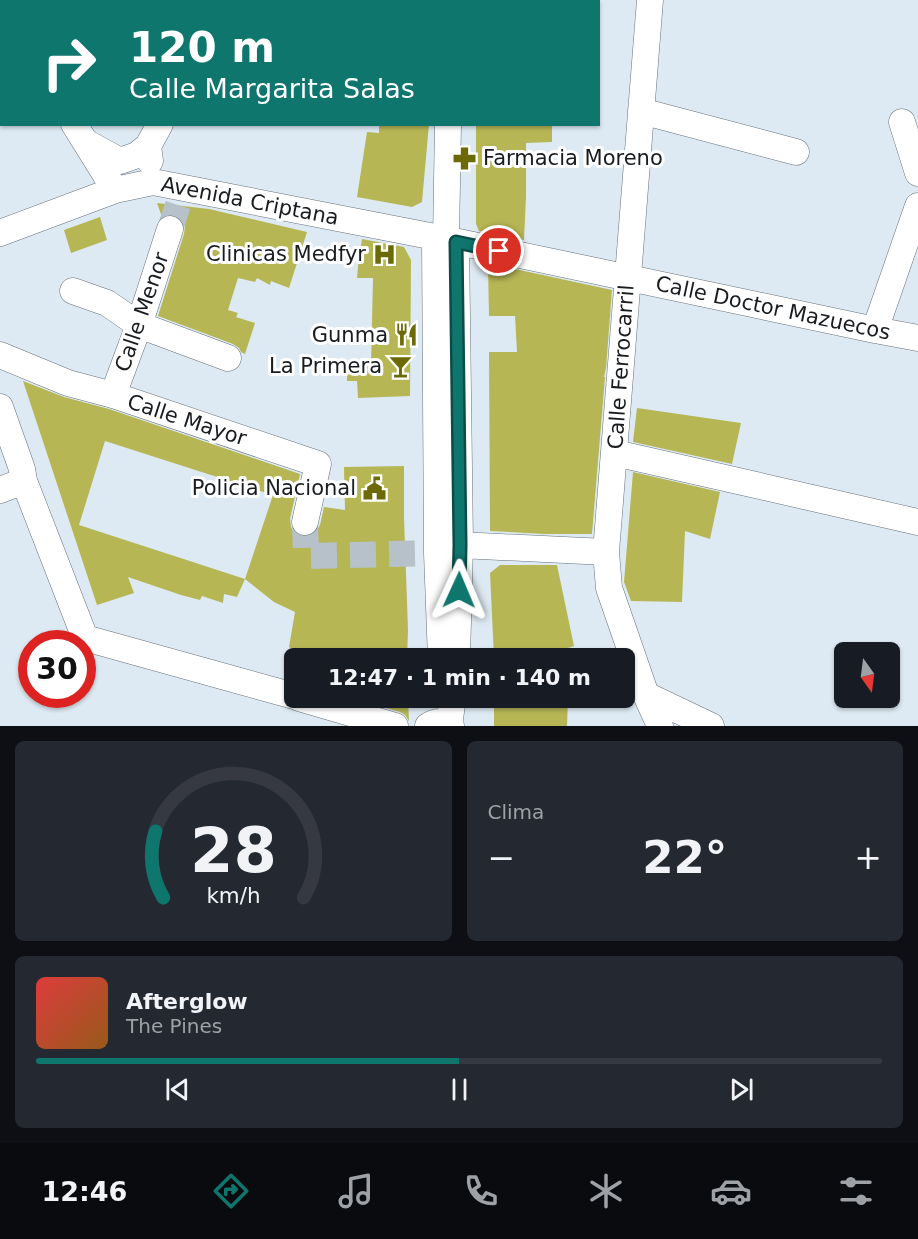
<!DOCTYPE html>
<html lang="es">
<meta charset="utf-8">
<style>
:root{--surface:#171b24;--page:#242831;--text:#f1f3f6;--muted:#9ea1a6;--line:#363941;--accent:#0f766e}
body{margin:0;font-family:"DejaVu Sans",sans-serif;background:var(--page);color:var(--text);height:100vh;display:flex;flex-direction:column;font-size:22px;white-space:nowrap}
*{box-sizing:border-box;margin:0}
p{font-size:20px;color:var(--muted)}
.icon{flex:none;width:33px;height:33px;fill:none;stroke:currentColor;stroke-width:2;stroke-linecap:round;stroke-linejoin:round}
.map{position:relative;height:726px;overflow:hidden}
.sheet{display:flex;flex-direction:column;gap:15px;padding:15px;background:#0d0f14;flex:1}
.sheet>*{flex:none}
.guide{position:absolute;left:0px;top:0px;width:600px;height:126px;box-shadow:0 2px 4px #0004;background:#0f766e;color:#fff;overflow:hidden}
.needle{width:39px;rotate:166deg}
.fabs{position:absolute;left:834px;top:642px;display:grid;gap:12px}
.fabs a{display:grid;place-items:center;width:66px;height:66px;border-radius:9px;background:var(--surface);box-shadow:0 2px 4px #0004;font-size:30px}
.speed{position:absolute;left:18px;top:630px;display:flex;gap:12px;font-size:30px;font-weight:700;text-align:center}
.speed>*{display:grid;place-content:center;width:78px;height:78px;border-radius:50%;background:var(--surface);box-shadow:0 2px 4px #0004;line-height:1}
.speed .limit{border:9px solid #d22;background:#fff;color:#111}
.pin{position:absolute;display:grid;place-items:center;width:51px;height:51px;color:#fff;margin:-26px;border:3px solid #fff;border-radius:50%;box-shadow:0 2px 6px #0007}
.me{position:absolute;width:66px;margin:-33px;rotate:1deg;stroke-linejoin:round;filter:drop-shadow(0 0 4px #0008)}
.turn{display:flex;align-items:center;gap:21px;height:126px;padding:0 30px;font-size:27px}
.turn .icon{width:78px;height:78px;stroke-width:2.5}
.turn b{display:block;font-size:42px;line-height:51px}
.big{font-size:45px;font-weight:600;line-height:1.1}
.sheet .tile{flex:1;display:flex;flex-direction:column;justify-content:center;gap:9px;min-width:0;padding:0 21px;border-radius:9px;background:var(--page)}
.sheet .dial{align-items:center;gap:0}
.dial svg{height:156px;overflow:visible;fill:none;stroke:var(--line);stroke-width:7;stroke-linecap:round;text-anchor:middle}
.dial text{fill:var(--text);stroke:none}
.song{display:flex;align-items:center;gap:18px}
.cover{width:72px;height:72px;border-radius:9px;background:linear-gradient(135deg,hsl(0 70% 55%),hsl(30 70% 35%))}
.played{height:6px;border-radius:3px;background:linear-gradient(90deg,var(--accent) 50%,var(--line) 50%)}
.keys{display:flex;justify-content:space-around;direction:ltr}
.heat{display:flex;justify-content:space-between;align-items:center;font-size:33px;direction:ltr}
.sheet .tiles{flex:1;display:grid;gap:15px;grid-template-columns:1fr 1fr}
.tile:last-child{grid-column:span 2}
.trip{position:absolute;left:284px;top:648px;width:351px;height:60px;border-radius:9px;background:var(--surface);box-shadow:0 2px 4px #0004;font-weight:600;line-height:60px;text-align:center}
.menu{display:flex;height:96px;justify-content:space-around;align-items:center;background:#090b0e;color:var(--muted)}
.menu .icon{width:42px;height:42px}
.menu .on{color:var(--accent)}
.menu b{font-size:27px;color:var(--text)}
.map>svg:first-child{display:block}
.building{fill:#b6b655;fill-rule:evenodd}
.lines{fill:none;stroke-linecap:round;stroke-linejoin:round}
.minor-tunnel{stroke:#b6c1c9;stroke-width:26;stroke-dasharray:26 13;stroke-linecap:butt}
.minor-casing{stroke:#667179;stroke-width:27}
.minor{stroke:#fff;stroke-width:26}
.route-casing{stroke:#0a4d48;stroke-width:15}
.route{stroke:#0f766e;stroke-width:10}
.labels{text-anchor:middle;stroke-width:6;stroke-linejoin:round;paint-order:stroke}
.poi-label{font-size:21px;fill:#181c1f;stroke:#fff;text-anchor:end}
.street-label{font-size:21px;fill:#181c1f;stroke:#fff}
</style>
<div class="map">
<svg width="918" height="726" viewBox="0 0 918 726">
<rect width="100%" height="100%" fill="#deeaf3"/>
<path class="building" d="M379 124H429L422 202 412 207 357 197 367 132 379 133Z
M476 124H552V142L526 143V197L524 240 479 231 476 224Z
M157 203 209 209 307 232 289 288 271 281 270 285 257 278 255 282 238 278 228 310 238 313 236 317 255 323 245 354 241 352 239 348 233 344 158 316 184 234 185 226 181 219 175 215 167 214 162 217Z
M100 217 107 240 71 253 64 230Z
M362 239 404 247 411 260 410 396 358 398 357 381H347V365L371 364 373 278H357L358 266Z
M488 265H496L612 290 606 368 604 377H605L592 534H544L490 531 489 352H517L515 316H489Z
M23 381 64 397 109 409 300 474 290 519 291 527 294 533 301 536H310L316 532 320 525 324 507 345 510 344 467 404 466V517L408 630 407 658H306L289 647 295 612 274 602 245 579 237 597 224 594 223 603 202 596 200 600 181 595 128 577 134 593 97 605ZM105 441 273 495 245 579 79 525Z
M637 408 741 423 732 464 633 442Z
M633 472 720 492 710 539 685 531 682 602 631 601 624 582Z
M500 565H557L574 646 568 648V658H494L490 573Z
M359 698H408L409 721 405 715 400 712 358 700Z
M494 698H568L567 726H494Z"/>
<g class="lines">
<path class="minor-tunnel" d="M170 229 178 205
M305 522 306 556 437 553"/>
<defs>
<path id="minor" d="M650 0 606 552 609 588 646 695 660 726
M76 2 77 0
M225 2 226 0
M449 2V0
M0 6 2 8
M641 111 796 152
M902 122 918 173
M74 124 115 190
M89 144 120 161 137 155 148 146
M150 161 148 146 160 124
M0 233 115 190 153 182 435 237 875 330 918 338
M435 237 437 553 441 658
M446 240 448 124
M456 242 460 545 457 658
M73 291 107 303 139 325 228 358
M875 330 918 206
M0 355 68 383 113 395 318 464 305 522
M113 395 139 325 170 229
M0 407 22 469 24 481 85 638 294 696
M615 453 918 522
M0 490 24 481
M446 550 460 545 606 552
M646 695 711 726
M299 698 395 726
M449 725 453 698
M428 726C435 721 443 720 451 726"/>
</defs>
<use href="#minor" class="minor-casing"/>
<use href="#minor" class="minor"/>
</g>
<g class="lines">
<defs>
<path id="route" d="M459 590 460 545 456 242 499 251"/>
</defs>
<use href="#route" class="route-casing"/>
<use href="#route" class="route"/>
</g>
<defs>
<symbol id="pharmacy-bare" viewBox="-9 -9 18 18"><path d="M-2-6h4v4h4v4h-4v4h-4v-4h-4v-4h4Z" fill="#6b6a06" stroke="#fff" stroke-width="2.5" paint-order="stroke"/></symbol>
<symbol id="hospital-bare" viewBox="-9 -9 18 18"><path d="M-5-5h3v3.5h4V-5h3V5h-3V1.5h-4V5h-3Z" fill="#6b6a06" stroke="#fff" stroke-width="2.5" paint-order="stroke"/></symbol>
<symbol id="restaurant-bare" viewBox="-9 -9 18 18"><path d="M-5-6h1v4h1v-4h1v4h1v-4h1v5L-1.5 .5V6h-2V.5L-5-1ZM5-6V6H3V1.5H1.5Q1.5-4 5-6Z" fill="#6b6a06" stroke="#fff" stroke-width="2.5" paint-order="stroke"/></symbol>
<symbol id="bar-bare" viewBox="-9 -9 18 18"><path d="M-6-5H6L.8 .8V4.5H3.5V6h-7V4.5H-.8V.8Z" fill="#6b6a06" stroke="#fff" stroke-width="2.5" paint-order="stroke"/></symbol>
<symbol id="civic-bare" viewBox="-9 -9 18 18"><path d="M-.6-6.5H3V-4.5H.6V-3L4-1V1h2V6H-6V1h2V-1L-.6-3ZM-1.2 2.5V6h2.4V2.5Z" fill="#6b6a06" stroke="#fff" stroke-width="2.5" paint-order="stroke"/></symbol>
</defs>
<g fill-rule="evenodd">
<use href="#pharmacy-bare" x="448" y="142" width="33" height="33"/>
<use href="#hospital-bare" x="368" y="238" width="33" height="33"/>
<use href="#restaurant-bare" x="390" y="318" width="33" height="33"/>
<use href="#bar-bare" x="384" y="350" width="33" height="33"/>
<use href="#civic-bare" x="358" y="472" width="33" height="33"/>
</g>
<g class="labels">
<g class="poi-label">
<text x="483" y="165" text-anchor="start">Farmacia Moreno</text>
<text x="366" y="261">Clinicas Medfyr</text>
<text x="388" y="342">Gunma</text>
<text x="382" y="373">La Primera</text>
<text x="356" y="495">Policia Nacional</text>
</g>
<g class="street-label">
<text transform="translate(250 201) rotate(11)" y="7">Avenida Criptana</text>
<text transform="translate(773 308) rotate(12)" y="7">Calle Doctor Mazuecos</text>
<text transform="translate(142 312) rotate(-71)" y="7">Calle Menor</text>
<text transform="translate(621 367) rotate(-86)" y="7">Calle Ferrocarril</text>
<text transform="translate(187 420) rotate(18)" y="7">Calle Mayor</text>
</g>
</g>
</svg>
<div class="fabs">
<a><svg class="needle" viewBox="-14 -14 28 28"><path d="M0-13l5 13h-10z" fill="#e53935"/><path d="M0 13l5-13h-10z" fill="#9ea1a6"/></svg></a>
</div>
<div class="speed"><div class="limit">30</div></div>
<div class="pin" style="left:499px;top:251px;background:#d93025"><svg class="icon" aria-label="arrive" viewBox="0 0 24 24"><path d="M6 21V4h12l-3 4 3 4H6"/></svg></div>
<svg class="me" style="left:459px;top:590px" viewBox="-20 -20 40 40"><path d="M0-17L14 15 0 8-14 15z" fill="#0f766e" stroke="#fff" stroke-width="4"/></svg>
<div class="trip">12:47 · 1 min · 140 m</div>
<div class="guide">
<div class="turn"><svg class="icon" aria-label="right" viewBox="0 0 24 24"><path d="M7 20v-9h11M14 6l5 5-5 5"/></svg><div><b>120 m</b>Calle Margarita Salas</div></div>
</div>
</div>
<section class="sheet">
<div class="tiles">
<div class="tile dial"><svg viewBox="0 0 100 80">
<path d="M14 69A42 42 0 1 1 86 69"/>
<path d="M14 69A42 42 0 0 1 10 35" stroke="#0f766e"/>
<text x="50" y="56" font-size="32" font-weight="700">28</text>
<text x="50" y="72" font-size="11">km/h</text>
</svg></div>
<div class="tile"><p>Clima</p>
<div class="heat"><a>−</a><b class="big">22°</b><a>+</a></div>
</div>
<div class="tile">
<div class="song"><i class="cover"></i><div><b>Afterglow</b><p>The Pines</p></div></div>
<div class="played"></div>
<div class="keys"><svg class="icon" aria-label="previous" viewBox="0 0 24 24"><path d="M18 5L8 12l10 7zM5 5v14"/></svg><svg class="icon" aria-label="pause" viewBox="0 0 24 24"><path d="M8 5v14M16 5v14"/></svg><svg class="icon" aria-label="next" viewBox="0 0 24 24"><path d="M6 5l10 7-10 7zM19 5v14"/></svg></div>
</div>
</div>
</section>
<nav class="menu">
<b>12:46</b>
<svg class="icon on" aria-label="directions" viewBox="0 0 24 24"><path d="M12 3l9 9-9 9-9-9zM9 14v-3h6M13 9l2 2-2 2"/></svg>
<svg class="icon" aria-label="music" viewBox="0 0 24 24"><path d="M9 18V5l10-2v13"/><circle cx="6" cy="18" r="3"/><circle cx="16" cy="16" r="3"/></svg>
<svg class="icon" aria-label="phone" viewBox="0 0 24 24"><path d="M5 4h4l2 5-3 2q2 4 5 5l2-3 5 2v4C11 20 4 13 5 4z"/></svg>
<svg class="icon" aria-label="climate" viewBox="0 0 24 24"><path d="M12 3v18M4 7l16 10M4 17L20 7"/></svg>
<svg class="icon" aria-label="car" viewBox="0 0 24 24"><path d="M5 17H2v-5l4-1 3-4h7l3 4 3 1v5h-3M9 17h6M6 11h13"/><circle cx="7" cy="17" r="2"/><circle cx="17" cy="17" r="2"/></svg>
<svg class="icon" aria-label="filters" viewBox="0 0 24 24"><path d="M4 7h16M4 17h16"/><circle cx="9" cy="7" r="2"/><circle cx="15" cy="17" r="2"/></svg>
</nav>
